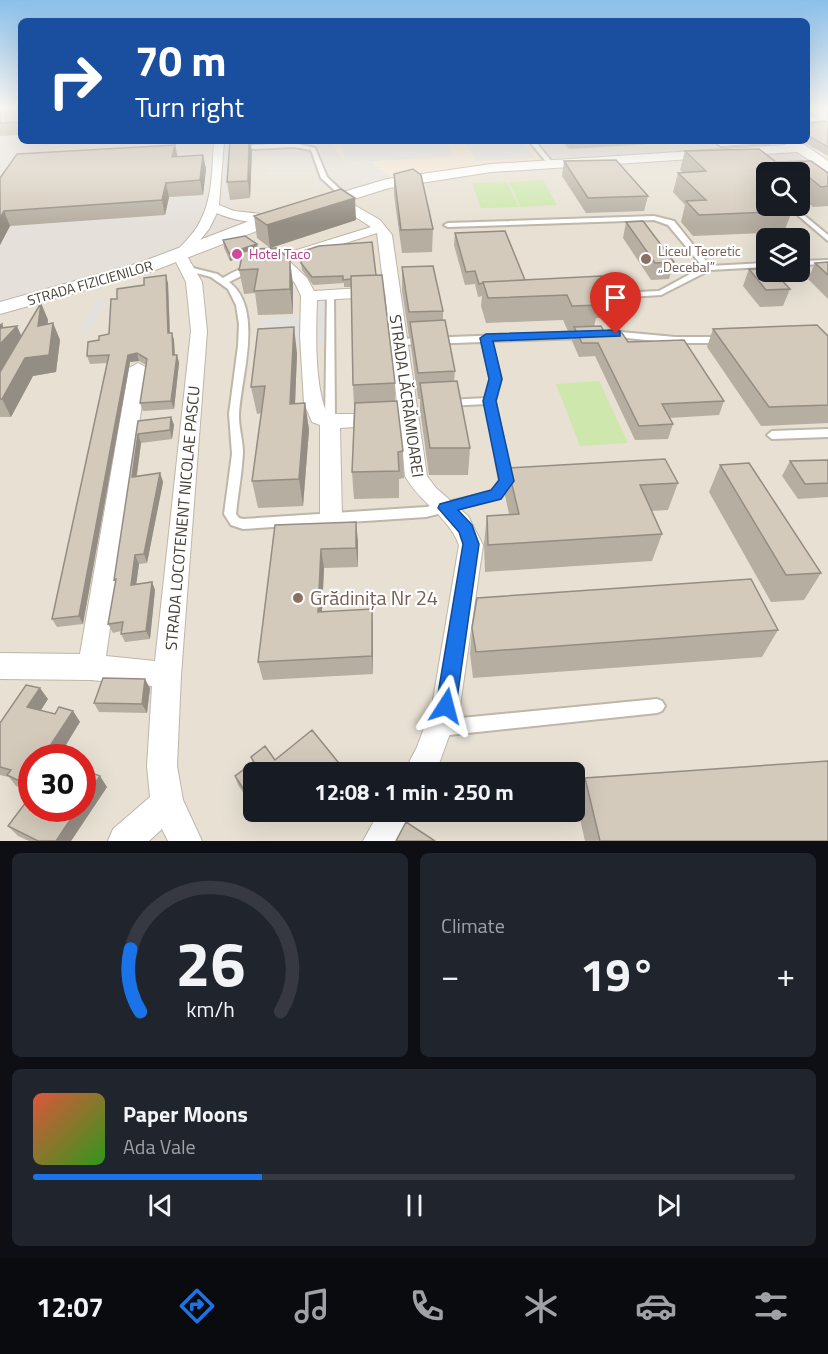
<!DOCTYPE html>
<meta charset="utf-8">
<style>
:root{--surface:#171b24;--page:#20242c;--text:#f1f3f6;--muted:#9ea1a6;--line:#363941;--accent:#1a73e8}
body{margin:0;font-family:"Titillium Web",sans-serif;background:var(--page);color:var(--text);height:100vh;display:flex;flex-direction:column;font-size:22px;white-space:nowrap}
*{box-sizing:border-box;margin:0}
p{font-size:20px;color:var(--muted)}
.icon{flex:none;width:33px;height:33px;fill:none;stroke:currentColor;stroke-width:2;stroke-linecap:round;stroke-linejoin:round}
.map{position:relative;height:841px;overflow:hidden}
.sheet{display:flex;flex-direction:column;gap:12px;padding:12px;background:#0d0f14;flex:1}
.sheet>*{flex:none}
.hud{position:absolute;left:18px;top:18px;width:792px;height:126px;border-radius:9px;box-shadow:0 6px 24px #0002;background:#1a4fa0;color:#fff;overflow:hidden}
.buttons{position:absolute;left:756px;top:162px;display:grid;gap:12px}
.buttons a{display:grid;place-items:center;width:54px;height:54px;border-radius:9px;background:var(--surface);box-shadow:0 6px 24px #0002;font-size:30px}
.speed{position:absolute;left:18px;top:744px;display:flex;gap:12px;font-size:30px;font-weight:700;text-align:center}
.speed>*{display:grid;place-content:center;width:78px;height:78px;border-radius:50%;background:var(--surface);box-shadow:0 6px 24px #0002;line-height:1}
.speed .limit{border:9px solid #d22;background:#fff;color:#111}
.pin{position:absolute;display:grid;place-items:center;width:51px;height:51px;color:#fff;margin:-62px -26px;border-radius:50% 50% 50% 0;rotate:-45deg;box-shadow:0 0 6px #0007}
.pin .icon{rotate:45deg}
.me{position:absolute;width:66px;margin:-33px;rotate:9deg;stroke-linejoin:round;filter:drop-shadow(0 0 4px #0008)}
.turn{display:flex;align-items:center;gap:21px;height:126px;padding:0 18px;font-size:27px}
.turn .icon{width:78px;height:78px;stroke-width:2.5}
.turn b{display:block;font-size:42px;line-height:51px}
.big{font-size:45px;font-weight:700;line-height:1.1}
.sheet .tile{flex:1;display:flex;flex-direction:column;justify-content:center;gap:9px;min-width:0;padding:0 21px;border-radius:9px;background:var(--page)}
.sheet .dial{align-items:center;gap:0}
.dial svg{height:156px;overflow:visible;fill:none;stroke:var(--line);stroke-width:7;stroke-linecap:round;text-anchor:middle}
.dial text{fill:var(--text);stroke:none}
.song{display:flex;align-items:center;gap:18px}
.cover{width:72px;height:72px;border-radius:9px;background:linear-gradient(135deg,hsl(10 70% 55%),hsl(110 70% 35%))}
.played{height:6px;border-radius:3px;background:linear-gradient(90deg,var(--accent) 30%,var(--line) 30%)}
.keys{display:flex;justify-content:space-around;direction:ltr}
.heat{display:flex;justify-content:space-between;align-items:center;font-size:33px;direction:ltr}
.sheet .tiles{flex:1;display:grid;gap:12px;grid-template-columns:1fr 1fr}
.tile:last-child{grid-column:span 2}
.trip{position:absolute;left:243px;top:762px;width:342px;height:60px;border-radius:9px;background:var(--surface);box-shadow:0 6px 24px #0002;font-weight:700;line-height:60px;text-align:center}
.menu{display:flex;height:96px;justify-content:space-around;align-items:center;background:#090b0e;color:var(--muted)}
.menu .icon{width:42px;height:42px}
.menu .current{color:var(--accent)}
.menu b{font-size:27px;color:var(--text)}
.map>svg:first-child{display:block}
.residential{fill:#e7e0d3;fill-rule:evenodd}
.commercial{fill:#f5e5d0}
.industrial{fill:#e5e0da}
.green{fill:#cde7ad}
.parking{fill:#e3e1dd}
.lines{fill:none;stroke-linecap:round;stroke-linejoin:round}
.service-casing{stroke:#beb6a8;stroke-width:4}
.minor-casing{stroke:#beb6a8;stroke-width:2}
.tertiary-casing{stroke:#beb6a8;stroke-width:2}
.service{fill:#fff;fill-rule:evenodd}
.minor{fill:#fff;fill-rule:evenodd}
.tertiary{fill:#fff;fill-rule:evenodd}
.wall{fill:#b6aea1}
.shaded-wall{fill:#948d83}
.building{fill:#d4cabb;stroke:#948d83;stroke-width:1.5}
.route{fill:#1a73e8;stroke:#114b97;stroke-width:1.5}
.hotel-dot{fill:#d1479c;stroke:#fff;stroke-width:2}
.education-dot{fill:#8d6e63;stroke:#fff;stroke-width:2}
.labels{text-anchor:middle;stroke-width:4.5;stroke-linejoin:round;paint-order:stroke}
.far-education-label{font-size:14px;fill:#785e54;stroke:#fff;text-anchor:start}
.far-hotel-label{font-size:14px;fill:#b23c85;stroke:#fff;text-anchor:start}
.far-street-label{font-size:14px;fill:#453f35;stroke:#fff}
.street-label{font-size:16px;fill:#453f35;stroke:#fff}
.near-education-label{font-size:20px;fill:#785e54;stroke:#fff;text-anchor:start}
</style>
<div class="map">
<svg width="828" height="841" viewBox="0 0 828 841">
<rect width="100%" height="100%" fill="#f3efe5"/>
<path class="residential" d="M828 120V841H0V303L263 217 236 209 226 200 230 159 269 157 270 175 313 173 327 188V197L393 179 459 168 786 144 781 141H807V121ZM766 172H800V206H766ZM766 238H800V272H766ZM32 758H82V808H32ZM254 772H574V812H254Z"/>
<path class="commercial" d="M329 141H529L546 162 459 168 393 179 372 162 346 163Z"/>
<path class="industrial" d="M0 108H21V141H329L346 163 372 162 393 179 327 198V188H315L312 173 270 175 268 157 230 159 227 200 236 209 264 218 103 275 0 303Z
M529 141H781L787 145 546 162Z"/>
<path class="green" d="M543 180 557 205 520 207 509 182Z
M507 182 519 207 481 208 472 183Z
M599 381 628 443 580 446 556 384Z"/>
<path class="parking" d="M340 141H453L446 142 454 156 346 163Z
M464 141H522L534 157 476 161Z
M108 299 92 328 80 329 96 300Z
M330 300V341L309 342V301Z
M303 317 301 344 255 346 259 319Z"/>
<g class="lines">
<defs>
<path id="service" d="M529 141H535L552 162V164H548Z
M741 141H771L768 143 721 146 718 144 721 142Z
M294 143 315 148 327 177 346 195V197H342L321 178 311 150 294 147 253 149 250 147 253 145Z
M787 206H793L828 235V241Z
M654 216 674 221 710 266 766 263V267L710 270 661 295 597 299 593 296 594 294 659 291 703 267 668 225 654 220 448 227 444 225 448 223Z
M828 260V264L800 265V261Z
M185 266 217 274 223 278C233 272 244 266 256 266L257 268 229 282C265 309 240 379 239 416 239 429 243 441 243 453 242 473 238 494 236 514L239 518 243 519 426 507 492 492 500 481 486 404 448 406 443 403 448 400 486 398 491 379 482 342 399 345 394 342 399 339 586 332 591 335 586 338 491 341 501 379 495 401 512 481 500 498 426 517 243 529 231 525 224 514 232 454 229 414 238 346 239 324 236 305 228 289 211 277 185 270Z
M327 293H330L334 295 335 422 330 425 325 422Z
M610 331 675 337H723L728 340 723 343H675L607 336 605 334Z
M828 429V437L772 439 767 435 772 431Z
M657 699 662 701 665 706 662 711 657 713 440 736 434 734 432 728 434 722 440 720Z"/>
<path id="minor" d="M214 141H224L219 205 234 211 271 215 278 219C268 228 228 219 217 213L209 229 187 256 202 282 207 331 181 675 177 766 183 800 202 841H168L162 829 149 841H108L113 829 150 797 147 766 152 686 91 680 0 679V653L80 654 129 368 138 363 147 368 106 656 155 661 191 331 186 282 173 256C180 246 190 238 197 227 213 202 212 170 214 141Z
M335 194 380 220 392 235 427 476 436 488 468 516 483 545 460 706 436 772H404L417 747 432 706 459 545C449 517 420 503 405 476L385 293 378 297 317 300C316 334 314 383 327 414H379L386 415 389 420 386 425 340 428 342 518 339 524 331 527 323 524 320 518V425L312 422 304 403 300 336 301 296 295 283 272 260 274 257 371 227 331 201 329 198ZM377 233 384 290 378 287 314 291 307 278 289 261Z
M379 812H413L398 841H363Z"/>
<path id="tertiary" d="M807 108 826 110 828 121 807 126V118L816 116Z
M783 141H799L828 161V172L797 152 491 172 389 188 277 223 153 271 0 314V302L139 263 265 215 387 179 491 164 786 145Z"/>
</defs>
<use href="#service" class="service-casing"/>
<use href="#minor" class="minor-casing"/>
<use href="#tertiary" class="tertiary-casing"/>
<use href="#service" class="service"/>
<use href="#minor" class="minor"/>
<use href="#tertiary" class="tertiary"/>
</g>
<path class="wall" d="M0 108H21V135L0 136Z
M828 122V156L802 141H807V123Z
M562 141H700L569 149Z
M250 143 252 151 250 198 230 200 227 182Z
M685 151 776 162 828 173V206L813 207 802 198H800V172H766V206L792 211 784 232 693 236 681 222 685 205 673 192 678 173 683 172 680 170Z
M203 155 206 169 203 195 169 197 165 215 10 226 0 245V178L177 157Z
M564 161 648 196 644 211 586 213 562 176Z
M394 174 433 229 432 252 402 253 394 195Z
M254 216 356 220 271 248 293 284V314L258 315 255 293 244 294 239 270 242 257 230 261 224 248 223 240 257 244 258 248H270L257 238Z
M626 222 674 262 669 279 651 280 623 238Z
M455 233 525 280 611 293 606 318H596L594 327 605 333 628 342 724 401 719 415 669 418 673 424 668 439 635 440 595 356 579 357 572 341 574 330 568 331 563 320 486 323 481 306 482 296 478 297 475 284 465 285 454 245Z
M828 262V299L808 279 815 263Z
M301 263 376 275 395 383V401L403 451 404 478 399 479V498L354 499 352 472 354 407 353 385 351 287H344V283L313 285 302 270Z
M402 267 443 311V320L455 371 454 382 470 448 468 475H429L420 410V399H418L411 347 410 337H409L402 291Z
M749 269 790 289 783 306 760 307 743 286Z
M168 283 170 333H172L174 340 175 355H177L179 363 174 409 143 411 140 403 146 365 139 361 130 362 83 624 57 627 52 619 107 363 90 364 87 356 99 340 109 334 117 299Z
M41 303 48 320 47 324 53 323 60 340 56 372 33 376 11 417H0V325L2 324 3 328 21 336Z
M713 329 828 336V423L761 426 707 347Z
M297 353 295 403H305L309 430 303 506 258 508 252 481 261 413 257 414 251 387Z
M171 417 174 425 172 439 141 443 137 476 160 473 163 482 147 563 139 564 136 584 152 582 155 590 150 639 125 642 121 634V631L113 633 108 624 116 583 114 580 138 421Z
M828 460V497L798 499 782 476 790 461Z
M720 465 821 573 804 600 771 602 709 492Z
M508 468 678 483 668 510 651 511 662 534 652 561 485 572 484 543 487 516 509 514 505 495Z
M275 525 358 541V567L324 568 322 612 372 609 373 628V674L263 680 258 662Z
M472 628 778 630 762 657 473 678 470 654Z
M150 688 147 713 99 712 94 703Z
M48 699 40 711 55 714 73 711 80 722 32 758V793L16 786 9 777 0 775V723Z
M251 757 275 760 339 771 254 772V809L238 785 235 776 253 763Z
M585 778 828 841H585L576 801Z
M107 787 71 841H29L18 836 8 826Z"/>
<path class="shaded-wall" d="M247 141H252L250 143 252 151 250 198 248 181Z
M175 145 178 158 172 157Z
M203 155 206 169 203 195 200 180Z
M166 183 169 197 165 215 162 200Z
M355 198 356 220 270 248 267 225Z
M4 211 10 226 0 245V218Z
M257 244 258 252 230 261 229 253Z
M290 260 293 284V314L290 289Z
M166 275 168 283 170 341 168 333Z
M41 303 48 320 46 343 38 326Z
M53 323 60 340 56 372 33 376 11 417 2 399 25 358Z
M2 324 7 337 17 326 25 344 0 372V344Z
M294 327 297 353 294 430 290 404Z
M172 333 174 340 175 363 173 355Z
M137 353 139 361 130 362 83 624 79 616 128 355Z
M177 355 179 363 174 409 171 401Z
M305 403 309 430 303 506 299 479Z
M171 417 174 425 172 439 170 430Z
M138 434 141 443 135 486 132 477Z
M160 473 163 482 147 563 144 554Z
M356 522 358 541V567L356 548Z
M321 549 324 568 321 631 318 612Z
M135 555 139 564 135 593 131 585Z
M152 582 155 590 150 639 146 631Z
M372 609 373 628V674L372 656Z
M145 679 150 688 147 713 142 704Z
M40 688 48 699 36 718 27 707Z
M73 711 80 722 58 758 46 752Z
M338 762 339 771 337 772H326Z
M100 776 107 787 71 841H56L78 808H82V802Z
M257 812H265L259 816Z"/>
<path class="building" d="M0 108H21V122L0 123Z
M825 121 828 122V147L807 135V123Z
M230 141H249L248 181 227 182Z
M175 145 172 157 203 155 200 180 166 183 162 200 4 211 0 218V178L17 154Z
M759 149 776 162 811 161 828 173V186L821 187 810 178 800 179V172H766V180L757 181 766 189V206H786L792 211 699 215 686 201 706 200 678 173 706 171 685 151Z
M616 160 648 196 588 198 564 161Z
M413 169 421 175 433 229 401 230 394 174Z
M341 189 355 198 267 225 254 216Z
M643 221 674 262 655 263 626 222Z
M505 231 525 280 483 282V283L479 284 475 271 466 272 455 233Z
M245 236 257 244 229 253 223 240Z
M372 242 376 275 351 276V279L343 280V276L312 277 301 263 303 251 319 246Z
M277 248 290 260V289L254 291 258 269 239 270 243 252 253 249Z
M828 262V275L815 263Z
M433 266 443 311 409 312 402 267Z
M749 269H766V272H774L790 289 766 290Z
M166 275 168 333H172L173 355H177L171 401 140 403 147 359 137 353 128 355 79 616 52 619 109 355 87 356 88 342 99 340V336L109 334 111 299H117V289L144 285V278Z
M382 275 395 383 353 385 351 276Z
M602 276 611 293 593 294 599 305 572 306 567 295 488 298 483 282Z
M41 303 38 326 53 323 49 355 25 358 2 399H0V372Z
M445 320 455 371 418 373 410 322Z
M2 324 1 328 17 326 0 344V325Z
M817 325 828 336V405L769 407 713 329Z
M601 326 605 333H622L628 342 684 340 724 401 662 404 673 424 639 426 598 343H582L574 327Z
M294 327 290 404 305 403 299 479 252 481 265 386 251 387 258 329Z
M457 381 470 448H430L420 383Z
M397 401 403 451 398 452 399 471 352 472 355 403Z
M171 417 170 430 138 434 132 477 160 473 144 554 135 555 131 585 152 582 146 631 121 634 123 622 108 624 116 579 114 580 138 421Z
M665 459 678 483 640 485 662 534 488 545 487 516 519 514 508 468Z
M828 460V483L805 484 790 461Z
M749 463 821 573 786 575 720 465Z
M356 522V548L321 549 318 612 372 609V656L258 662 275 525Z
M751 579 778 630 476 652 472 628 477 598Z
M103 678 145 679 142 704 94 703Z
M26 685 40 688 27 707 55 714 59 707 73 711 46 752 57 758H32V787L7 775 11 770 0 767V723Z
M312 730 338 762 326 772H254V805L235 776 254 762 251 757 265 746 275 760Z
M828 761V841H600L585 778Z
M82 769 100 776 82 802Z
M32 794V808H78L56 841H38L8 826Z
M406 822 435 841H396Z"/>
<linearGradient id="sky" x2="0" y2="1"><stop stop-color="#8bbfeb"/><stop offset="0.48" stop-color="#faf8f3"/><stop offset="1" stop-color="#faf8f3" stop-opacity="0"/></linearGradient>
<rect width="828" height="225" fill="url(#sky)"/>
<path class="route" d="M616 330 620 331V336L493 341 502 379 496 401 514 481 501 499 458 510 472 525 479 544 456 706 453 713 446 716 439 713 436 706 463 544 459 532 438 508 440 504 491 490 499 480 483 401 489 379 480 338 486 334Z"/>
<circle class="hotel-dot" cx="237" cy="254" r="6"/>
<g class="education-dot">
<circle cx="646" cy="259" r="6"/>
<circle cx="298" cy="598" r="6"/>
</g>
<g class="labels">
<g class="far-education-label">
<text x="658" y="256">Liceul Teoretic<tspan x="658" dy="16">„Decebal”</tspan></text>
</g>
<g class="far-hotel-label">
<text x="249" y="259">Hotel Taco</text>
</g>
<g class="far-street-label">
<text transform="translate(90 283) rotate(-16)" y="5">STRADA FIZICIENILOR</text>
</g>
<g class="street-label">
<text transform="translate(407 396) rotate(82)" y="6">STRADA LĂCRĂMIOAREI</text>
<text transform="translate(182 518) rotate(-85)" y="6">STRADA LOCOTENENT NICOLAE PASCU</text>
</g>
<g class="near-education-label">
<text x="310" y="605">Grădinița Nr 24</text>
</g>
</g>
</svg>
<div class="buttons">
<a><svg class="icon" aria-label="search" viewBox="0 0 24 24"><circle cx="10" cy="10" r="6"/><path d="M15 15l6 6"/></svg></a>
<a><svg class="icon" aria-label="layers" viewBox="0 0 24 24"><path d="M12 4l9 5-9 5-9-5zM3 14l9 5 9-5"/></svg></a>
</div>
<div class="speed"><div class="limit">30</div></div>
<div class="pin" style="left:616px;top:334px;background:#d93025"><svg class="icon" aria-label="arrive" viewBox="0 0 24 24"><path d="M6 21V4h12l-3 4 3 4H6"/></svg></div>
<svg class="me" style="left:446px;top:706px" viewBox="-20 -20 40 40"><path d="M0-17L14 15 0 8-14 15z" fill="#1a73e8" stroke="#fff" stroke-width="4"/></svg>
<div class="trip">12:08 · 1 min · 250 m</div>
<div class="hud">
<div class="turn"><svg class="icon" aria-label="right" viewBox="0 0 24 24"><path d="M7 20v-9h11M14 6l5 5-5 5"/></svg><div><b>70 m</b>Turn right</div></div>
</div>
</div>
<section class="sheet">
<div class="tiles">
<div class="tile dial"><svg viewBox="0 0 100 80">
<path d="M14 69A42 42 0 1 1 86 69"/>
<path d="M14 69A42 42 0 0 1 9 37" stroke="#1a73e8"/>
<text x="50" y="56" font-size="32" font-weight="700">26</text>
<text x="50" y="72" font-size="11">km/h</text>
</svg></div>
<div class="tile"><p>Climate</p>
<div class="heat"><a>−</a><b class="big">19°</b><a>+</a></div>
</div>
<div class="tile">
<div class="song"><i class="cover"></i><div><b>Paper Moons</b><p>Ada Vale</p></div></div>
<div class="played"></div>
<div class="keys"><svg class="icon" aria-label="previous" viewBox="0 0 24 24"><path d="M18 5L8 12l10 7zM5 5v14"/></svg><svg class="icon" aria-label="pause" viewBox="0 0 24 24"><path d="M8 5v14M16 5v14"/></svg><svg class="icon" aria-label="next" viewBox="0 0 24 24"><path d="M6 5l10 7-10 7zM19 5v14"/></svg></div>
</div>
</div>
</section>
<nav class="menu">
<b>12:07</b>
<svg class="icon current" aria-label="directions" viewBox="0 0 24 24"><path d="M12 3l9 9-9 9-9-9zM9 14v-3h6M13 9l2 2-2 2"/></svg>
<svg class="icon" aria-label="music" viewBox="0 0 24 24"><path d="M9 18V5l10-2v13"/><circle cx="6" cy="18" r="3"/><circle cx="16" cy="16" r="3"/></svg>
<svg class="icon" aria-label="phone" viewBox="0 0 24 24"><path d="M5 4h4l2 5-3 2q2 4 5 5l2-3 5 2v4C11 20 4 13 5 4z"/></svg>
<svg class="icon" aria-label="climate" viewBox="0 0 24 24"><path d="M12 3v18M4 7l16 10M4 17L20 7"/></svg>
<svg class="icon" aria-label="car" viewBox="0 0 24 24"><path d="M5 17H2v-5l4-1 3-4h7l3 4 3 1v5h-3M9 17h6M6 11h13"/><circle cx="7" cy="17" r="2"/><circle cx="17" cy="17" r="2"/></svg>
<svg class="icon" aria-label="filters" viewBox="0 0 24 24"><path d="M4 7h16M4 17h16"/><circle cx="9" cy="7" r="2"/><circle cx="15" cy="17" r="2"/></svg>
</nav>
